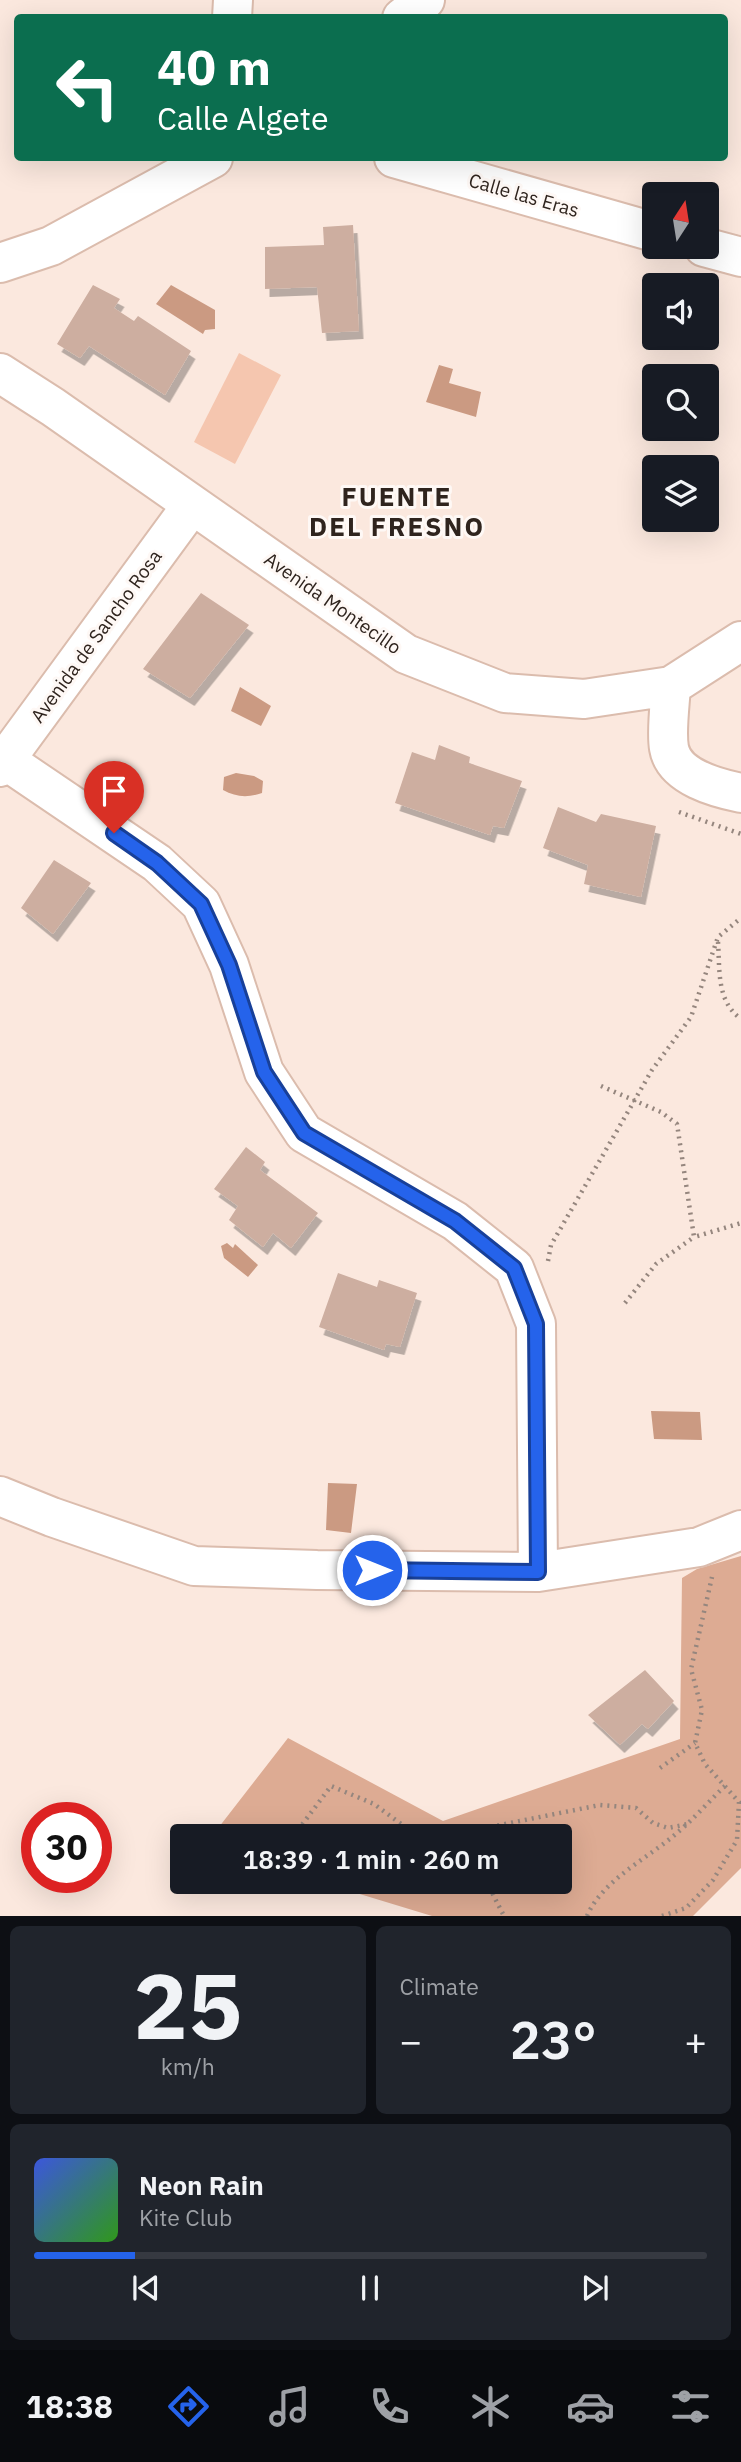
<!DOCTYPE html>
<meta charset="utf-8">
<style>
:root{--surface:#171b24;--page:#20242c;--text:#f1f3f6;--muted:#9ea1a6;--line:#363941;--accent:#2563eb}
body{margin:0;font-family:"IBM Plex Sans",sans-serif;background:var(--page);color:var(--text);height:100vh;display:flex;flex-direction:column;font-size:26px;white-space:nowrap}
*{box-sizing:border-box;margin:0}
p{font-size:23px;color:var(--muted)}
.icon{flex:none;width:38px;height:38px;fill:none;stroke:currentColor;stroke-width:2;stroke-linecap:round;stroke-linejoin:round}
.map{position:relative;height:1916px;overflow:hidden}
.side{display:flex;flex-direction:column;gap:10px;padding:10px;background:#0d0f14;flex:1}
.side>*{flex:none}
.top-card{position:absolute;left:14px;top:14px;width:714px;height:147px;border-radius:7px;box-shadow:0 7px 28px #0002;background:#0b6e4f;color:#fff;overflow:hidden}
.needle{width:46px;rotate:12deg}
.tools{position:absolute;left:642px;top:182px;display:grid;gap:14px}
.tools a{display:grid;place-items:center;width:77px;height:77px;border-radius:7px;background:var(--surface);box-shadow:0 7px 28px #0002;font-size:35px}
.speed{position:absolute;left:21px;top:1802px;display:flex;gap:14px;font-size:35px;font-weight:700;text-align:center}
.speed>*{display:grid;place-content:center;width:91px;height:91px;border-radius:50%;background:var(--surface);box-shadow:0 7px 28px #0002;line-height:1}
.speed .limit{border:10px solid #d22;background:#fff;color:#111}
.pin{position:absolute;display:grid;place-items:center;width:60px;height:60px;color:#fff;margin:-72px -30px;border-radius:50% 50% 50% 0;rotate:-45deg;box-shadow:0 0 7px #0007}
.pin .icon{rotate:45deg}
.me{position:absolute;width:77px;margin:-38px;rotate:90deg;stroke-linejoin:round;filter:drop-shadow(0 0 5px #0008)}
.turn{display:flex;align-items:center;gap:24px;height:147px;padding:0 28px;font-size:32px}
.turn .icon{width:91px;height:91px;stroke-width:2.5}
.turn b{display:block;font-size:49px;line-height:60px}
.big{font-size:52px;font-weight:600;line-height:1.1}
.side .card{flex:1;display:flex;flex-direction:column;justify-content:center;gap:10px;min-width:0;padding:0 24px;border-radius:10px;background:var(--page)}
.side .dial{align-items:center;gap:0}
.dial b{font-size:91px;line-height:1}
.song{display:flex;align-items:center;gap:21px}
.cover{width:84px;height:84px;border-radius:10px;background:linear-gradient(135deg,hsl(230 70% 55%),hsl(110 70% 35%))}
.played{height:7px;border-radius:4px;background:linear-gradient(90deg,var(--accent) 15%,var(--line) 15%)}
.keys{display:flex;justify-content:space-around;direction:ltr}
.heat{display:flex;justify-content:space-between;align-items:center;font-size:38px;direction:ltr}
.side .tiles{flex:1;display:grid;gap:10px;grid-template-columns:1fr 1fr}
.card:last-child{grid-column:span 2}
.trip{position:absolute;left:170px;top:1824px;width:402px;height:70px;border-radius:7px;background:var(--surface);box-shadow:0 7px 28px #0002;font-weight:600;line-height:70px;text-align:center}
.menu{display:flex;height:112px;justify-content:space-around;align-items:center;background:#090b0e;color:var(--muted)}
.menu .icon{width:49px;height:49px}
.menu .selected{color:var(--accent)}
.menu b{font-size:32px;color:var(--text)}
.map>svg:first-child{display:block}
.green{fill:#f5c6af}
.forest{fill:#ddab93}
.water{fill:#cb9a82}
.building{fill:#cdaea0;filter:url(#shadow)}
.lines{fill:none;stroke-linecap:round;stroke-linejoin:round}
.minor-casing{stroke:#dbbcad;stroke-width:42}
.path{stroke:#95867e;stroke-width:4.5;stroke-dasharray:2 5;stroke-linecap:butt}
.minor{stroke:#fff;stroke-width:38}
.route-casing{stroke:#184099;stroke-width:18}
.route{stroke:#2563eb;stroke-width:12}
.labels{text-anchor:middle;stroke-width:6;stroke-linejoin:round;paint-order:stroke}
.street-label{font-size:19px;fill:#2f241e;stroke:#fef8f5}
.district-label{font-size:26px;font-weight:bold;letter-spacing:2px;fill:#2f241e;stroke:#fef8f5}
</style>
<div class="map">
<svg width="741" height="1916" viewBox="0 0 741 1916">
<defs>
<filter id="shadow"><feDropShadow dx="4.5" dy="8" stdDeviation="0" flood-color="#0004"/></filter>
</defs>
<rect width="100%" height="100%" fill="#fbe8de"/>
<path class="green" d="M239 353 281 375 235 464 194 442Z"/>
<path class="forest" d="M741 1556V1868L693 1916H432L317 1881H560V1836H212L288 1738 443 1821 680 1739 682 1578 697 1569Z"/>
<path class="water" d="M171 285 215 310V329L205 330 203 334 156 304Z
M439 365 453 369 449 383 481 392 476 417 426 402Z
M240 687 271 706 261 726 231 711Z
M236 773 254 776 263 781 262 793C247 798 236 797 223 790L224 777Z
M227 1243 233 1248 235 1244 258 1265 248 1277 224 1258 221 1246Z
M651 1411 700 1412 702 1440 654 1439Z
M328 1483 357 1484 351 1533 326 1530Z"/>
<path class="building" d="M353 225 359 331 322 333 317 287 265 289V247L324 245 323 227Z
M93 285 120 299 114 308 134 321 138 316 191 351 165 395 89 346 80 358 57 344Z
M201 593 249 625 190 698 143 669Z
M439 745 470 757 469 763 522 781 504 828 493 826 490 835 395 803 412 752 435 760Z
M558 807 596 822 601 814 656 826 641 897 584 884 588 865 543 848Z
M54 860 91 883 53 934 21 908Z
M246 1147 265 1162 260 1170 318 1213 291 1248 273 1233 263 1247 229 1220 238 1206 214 1189Z
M338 1273 377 1287 379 1280 417 1293 400 1347 386 1344 384 1350 319 1327Z
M645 1670 674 1701 648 1729 642 1724 620 1745 588 1715Z"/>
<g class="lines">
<defs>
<path id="minor" d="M232 18 233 0
M402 18 425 0
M394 158 654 232
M704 247 741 257
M0 263 51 246 213 158
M0 373 53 407 406 654 505 693 584 699 671 686 741 641
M671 686C670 704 666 731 669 748 674 777 717 788 741 793
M5 760 157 863 201 904 229 965 264 1072 304 1133 455 1221 514 1268 536 1324 538 1572
M0 767 192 505
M0 1496 52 1517 194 1566 317 1570 538 1572 699 1547 741 1530"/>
</defs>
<use href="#minor" class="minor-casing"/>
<path class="path" d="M679 812 741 834
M718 942C720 969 716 1001 741 1019
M601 1086 661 1112 677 1124 694 1237 741 1223
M548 1261 551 1245 652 1070 691 1017 718 937 741 918
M625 1303 656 1264 694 1237
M660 1768 695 1743
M298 1830 331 1786 374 1804 408 1829
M288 1836 298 1830 306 1836
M391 1836 408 1829 423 1836
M480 1836 490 1827 600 1805 636 1808 653 1823 668 1828 688 1824
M486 1881 504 1916
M587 1916C603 1879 649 1858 678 1832 695 1818 709 1801 725 1786
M662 1916 686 1908 713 1880 737 1840 739 1802 705 1764 695 1743 702 1710 691 1669 712 1577"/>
<use href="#minor" class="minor"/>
</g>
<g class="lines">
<defs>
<path id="route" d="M114 833 157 863 201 904 229 965 264 1072 304 1133 455 1221 514 1268 536 1324 538 1572 372 1570"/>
</defs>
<use href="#route" class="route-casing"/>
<use href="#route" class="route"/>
</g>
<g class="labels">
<g class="street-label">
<text transform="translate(524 195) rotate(16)" y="7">Calle las Eras</text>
<text transform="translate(333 603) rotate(35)" y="7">Avenida Montecillo</text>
<text transform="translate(96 636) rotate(-54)" y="7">Avenida de Sancho Rosa</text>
</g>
<g class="district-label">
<text x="397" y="506">FUENTE<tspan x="397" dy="30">DEL FRESNO</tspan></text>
</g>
</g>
</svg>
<div class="tools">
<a><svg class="needle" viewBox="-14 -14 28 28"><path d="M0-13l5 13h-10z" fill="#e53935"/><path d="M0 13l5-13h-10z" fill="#9ea1a6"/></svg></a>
<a><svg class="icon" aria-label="sound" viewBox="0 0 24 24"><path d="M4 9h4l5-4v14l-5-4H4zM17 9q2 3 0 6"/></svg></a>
<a><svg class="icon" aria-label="search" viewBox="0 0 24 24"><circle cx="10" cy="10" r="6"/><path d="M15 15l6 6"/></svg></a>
<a><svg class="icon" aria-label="layers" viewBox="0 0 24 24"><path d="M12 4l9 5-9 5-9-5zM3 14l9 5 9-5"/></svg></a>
</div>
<div class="speed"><div class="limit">30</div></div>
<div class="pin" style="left:114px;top:833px;background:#d93025"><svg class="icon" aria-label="arrive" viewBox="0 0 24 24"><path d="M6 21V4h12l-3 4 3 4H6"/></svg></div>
<svg class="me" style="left:372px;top:1570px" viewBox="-20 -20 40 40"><circle r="17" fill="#2563eb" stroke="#fff" stroke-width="3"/><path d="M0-11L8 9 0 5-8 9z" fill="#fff"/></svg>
<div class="trip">18:39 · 1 min · 260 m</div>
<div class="top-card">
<div class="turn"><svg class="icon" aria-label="left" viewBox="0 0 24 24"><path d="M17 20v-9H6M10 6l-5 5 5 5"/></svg><div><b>40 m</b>Calle Algete</div></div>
</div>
</div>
<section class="side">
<div class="tiles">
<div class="card dial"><b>25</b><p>km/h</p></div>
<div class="card"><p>Climate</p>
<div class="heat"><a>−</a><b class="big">23°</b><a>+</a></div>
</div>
<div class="card">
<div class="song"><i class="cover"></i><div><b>Neon Rain</b><p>Kite Club</p></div></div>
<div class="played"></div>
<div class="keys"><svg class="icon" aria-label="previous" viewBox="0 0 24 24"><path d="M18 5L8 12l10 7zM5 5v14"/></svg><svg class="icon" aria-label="pause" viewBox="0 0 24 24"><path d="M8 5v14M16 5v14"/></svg><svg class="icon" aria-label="next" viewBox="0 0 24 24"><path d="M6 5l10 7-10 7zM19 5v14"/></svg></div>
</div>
</div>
</section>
<nav class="menu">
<b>18:38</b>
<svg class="icon selected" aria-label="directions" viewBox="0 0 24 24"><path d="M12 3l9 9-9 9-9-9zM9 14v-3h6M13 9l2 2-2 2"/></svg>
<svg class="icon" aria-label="music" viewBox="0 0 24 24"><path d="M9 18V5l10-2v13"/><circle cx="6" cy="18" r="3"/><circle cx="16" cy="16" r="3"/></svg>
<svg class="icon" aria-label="phone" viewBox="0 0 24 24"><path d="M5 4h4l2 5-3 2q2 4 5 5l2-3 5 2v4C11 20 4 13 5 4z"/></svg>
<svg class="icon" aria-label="climate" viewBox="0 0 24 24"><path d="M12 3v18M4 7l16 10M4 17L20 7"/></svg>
<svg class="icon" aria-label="car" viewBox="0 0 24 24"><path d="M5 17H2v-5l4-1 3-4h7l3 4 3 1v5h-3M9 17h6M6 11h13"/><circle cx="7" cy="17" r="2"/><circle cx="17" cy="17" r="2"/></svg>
<svg class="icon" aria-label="filters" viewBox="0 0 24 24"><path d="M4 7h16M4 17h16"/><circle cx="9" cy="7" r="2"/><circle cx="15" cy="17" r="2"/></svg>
</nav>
